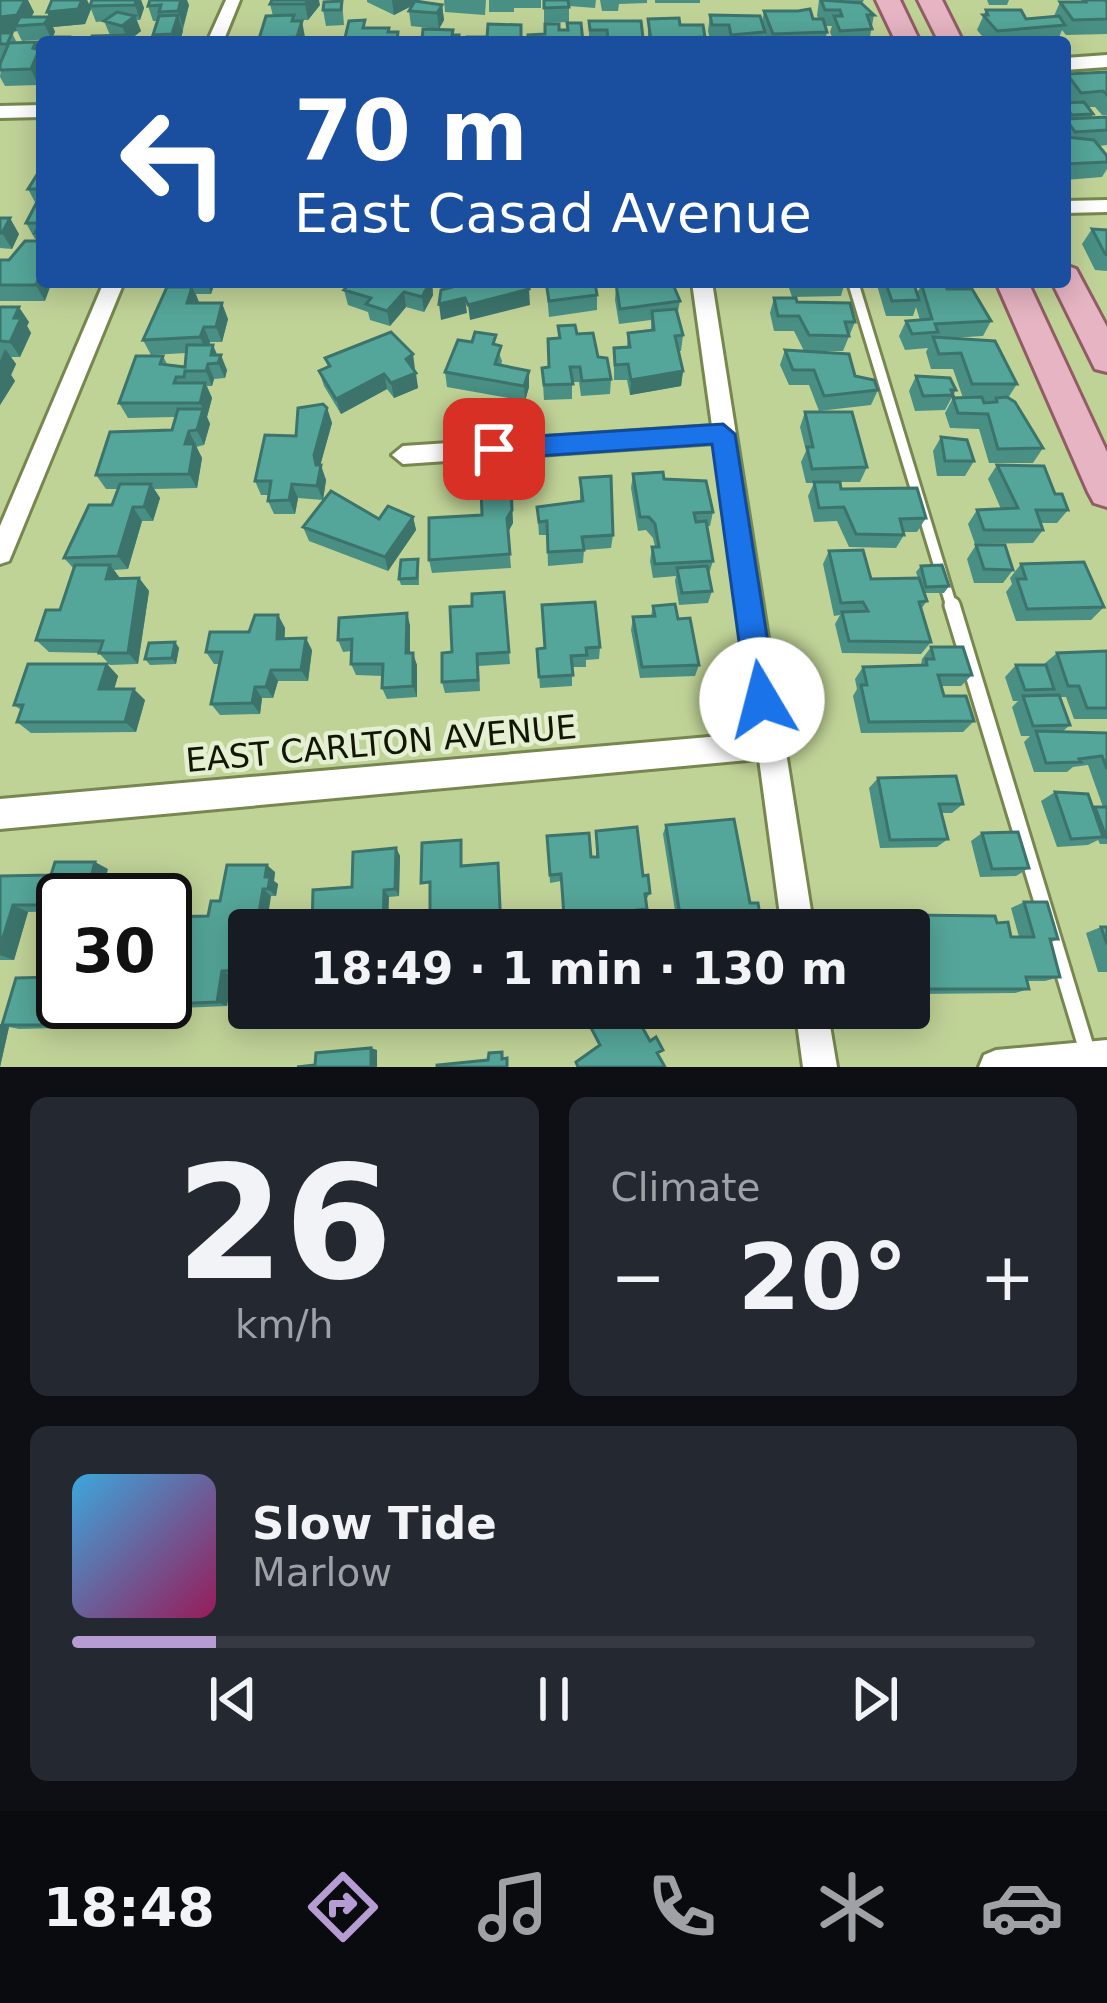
<!DOCTYPE html>
<meta charset="utf-8">
<style>
:root{--surface:#171b24;--page:#242831;--text:#f1f3f6;--muted:#9ea1a6;--line:#363941;--accent:#b59cd3}
body{margin:0;font-family:"DejaVu Sans",sans-serif;background:var(--page);color:var(--text);height:100vh;display:flex;flex-direction:column;font-size:45px;white-space:nowrap}
*{box-sizing:border-box;margin:0}
p{font-size:39px;color:var(--muted)}
.icon{flex:none;width:66px;height:66px;fill:none;stroke:currentColor;stroke-width:2;stroke-linecap:round;stroke-linejoin:round}
.map{position:relative;height:1067px;overflow:hidden}
.panel{display:flex;flex-direction:column;gap:30px;padding:30px;background:#0d0f14;flex:1}
.panel>*{flex:none}
.banner{position:absolute;left:36px;top:36px;width:1035px;height:252px;border-radius:12px;box-shadow:0 6px 30px #0003;background:#1a4fa0;color:#fff;overflow:hidden}
.speed{position:absolute;left:36px;top:873px;display:flex;gap:24px;font-size:60px;font-weight:700;text-align:center}
.speed>*{display:grid;place-content:center;width:156px;height:156px;border-radius:50%;background:var(--surface);box-shadow:0 6px 30px #0003;line-height:1}
.speed .limit{border:6px solid #111;border-radius:18px;background:#fff;color:#111}
.pin{position:absolute;display:grid;place-items:center;width:102px;height:102px;color:#fff;margin:-51px;border-radius:24px;box-shadow:0 6px 18px #0006}
.me{position:absolute;width:132px;margin:-66px;rotate:352deg;stroke-linejoin:round;filter:drop-shadow(0 0 9px #0008)}
.turn{display:flex;align-items:center;gap:42px;height:252px;padding:0 60px;font-size:54px}
.turn .icon{width:156px;height:156px;stroke-width:2.5}
.turn b{display:block;font-size:84px;line-height:102px}
.big{font-size:90px;font-weight:700;line-height:1.1}
.panel .card{flex:1;display:flex;flex-direction:column;justify-content:center;gap:18px;min-width:0;padding:0 42px;border-radius:18px;background:var(--page)}
.panel .dial{align-items:center;gap:0}
.dial b{font-size:156px;line-height:1}
.song{display:flex;align-items:center;gap:36px}
.cover{width:144px;height:144px;border-radius:18px;background:linear-gradient(135deg,hsl(200 70% 55%),hsl(330 70% 35%))}
.played{height:12px;border-radius:6px;background:linear-gradient(90deg,var(--accent) 15%,var(--line) 15%)}
.keys{display:flex;justify-content:space-around;direction:ltr}
.heat{display:flex;justify-content:space-between;align-items:center;font-size:66px;direction:ltr}
.panel .tiles{flex:1;display:grid;gap:30px;grid-template-columns:1fr 1fr}
.card:last-child{grid-column:span 2}
.trip{position:absolute;left:228px;top:909px;width:702px;height:120px;border-radius:12px;background:var(--surface);box-shadow:0 6px 30px #0003;font-weight:700;line-height:120px;text-align:center}
.menu{display:flex;height:192px;justify-content:space-around;align-items:center;background:#090b0e;color:var(--muted)}
.menu .icon{width:84px;height:84px}
.menu .active{color:var(--accent)}
.menu b{font-size:54px;color:var(--text)}
.map>svg:first-child{display:block}
.lines{fill:none;stroke-linecap:round;stroke-linejoin:round}
.service-far1-casing{stroke:#77874f;stroke-width:16}
.service-casing{stroke:#77874f;stroke-width:21}
.minor-casing{stroke:#77874f;stroke-width:6}
.tertiary-casing{stroke:#77874f;stroke-width:6}
.primary-casing{stroke:#905d64;stroke-width:6}
.service-far1{stroke:#fff;stroke-width:10}
.service{stroke:#fff;stroke-width:15}
.minor{fill:#fff;fill-rule:evenodd}
.tertiary{fill:#fff;fill-rule:evenodd}
.primary{fill:#e6b4c2;fill-rule:evenodd}
.wall{fill:#498f84}
.shaded-wall{fill:#3c746c}
.building{fill:#55a69a;stroke:#3c746c;stroke-width:3}
.route{fill:#1a73e8;stroke:#114b97;stroke-width:3}
.labels{text-anchor:middle;stroke-width:9;stroke-linejoin:round;paint-order:stroke}
.street-label{font-size:33px;fill:#111702;stroke:#e5efd1}
</style>
<div class="map">
<svg width="1107" height="1067" viewBox="0 0 1107 1067">
<rect width="100%" height="100%" fill="#c0d397"/>
<g class="lines">
<defs>
<path id="service-far1" d="M853 282 952 608"/>
<path id="service" d="M952 605 1089 1057"/>
<path id="minor" d="M226 0H240L223 42H207Z
M1107 200V212L1065 213V201Z
M104 282H124L12 554 9 561 0 564V526Z
M692 282H712L814 930H782L759 759 0 829V799L755 733 715 443 403 464 392 455 403 446 712 426Z
M795 1008H827L837 1067H803Z
M1107 1040V1067H979L984 1055 996 1050Z"/>
<path id="tertiary" d="M1107 55V67L1065 70V58Z
M42 105V117L0 118V106Z"/>
<path id="primary" d="M876 0H900L920 42H896Z
M918 0H942L963 42H939Z
M1065 265 1076 269 1107 327V372L1095 369 1052 282H1065Z
M996 282H1028L1107 452V507L1094 503 1088 492Z"/>
</defs>
<use href="#service-far1" class="service-far1-casing"/>
<use href="#service" class="service-casing"/>
<use href="#minor" class="minor-casing"/>
<use href="#tertiary" class="tertiary-casing"/>
<use href="#primary" class="primary-casing"/>
<use href="#service-far1" class="service-far1"/>
<use href="#service" class="service"/>
<use href="#minor" class="minor"/>
<use href="#tertiary" class="tertiary"/>
<use href="#primary" class="primary"/>
</g>
<path class="wall" d="M0 0 34 12 31 17H49L55 32 49 39 22 41 17 31 5 33H12L17 43 36 42 42 55V76L38 85 5 86 0 77 2 60H0Z
M87 0 90 6 92 0H141L144 8 140 20H137L141 31 131 39 110 35 104 21 96 22 91 9 85 24 53 27 47 12Z
M367 0H417L442 5 444 20 439 29 411 26 409 11 412 6 394 15 367 2Z
M444 0H486L485 15 445 12Z
M489 0H541V8H514V12H489Z
M544 0H596L595 8 569 6V22L544 23Z
M600 0H647V3L619 4 618 11H602Z
M655 0H700V3H655Z
M819 0H864L862 3 874 15 869 42H834L830 32 832 26H825L827 32 825 42H767L764 35 763 42 710 40 708 31 710 15 762 22 764 11 819 19 817 16Z
M987 0H1009L1007 5H989Z
M1081 0H1105L1107 2V34L1066 35 1062 30 1058 40 987 42 977 30 986 10 1026 19 1054 16 1060 2H1081Z
M342 1 344 25 326 26 323 10Z
M270 4 320 5 308 20H295L305 37 304 42H260L259 39 273 16Z
M189 5 180 42H156L153 35 157 21H153L148 6Z
M648 19 680 25 705 37V42H648Z
M589 21 643 38 642 42H589Z
M1107 72V115H1102L1095 107H1088L1093 114 1091 118 1107 117V145L1099 146 1107 156V169L1102 177 1065 180V78L1067 74Z
M42 167V282L45 301H0V260H9L39 241 35 239 26 223 36 204 28 189Z
M0 218 19 234 12 249 0 248Z
M1092 229 1107 230V271L1095 270 1082 244Z
M164 282H215L211 294H196L199 303 228 319 222 342H210L209 345 227 370 225 378 214 379 212 386H207L212 398 207 417 210 424 204 445 196 447 202 458 197 488 154 489 160 498 153 521H142L128 569 114 570 120 579 139 578 149 591 138 664 110 665 99 653 49 652 36 640 60 610 74 569 64 558 112 505 118 489H106L96 475 172 430 175 417 128 418 119 403 163 356 167 364 185 367 186 353 151 355 143 340 166 287Z
M406 282H432L433 295 424 312 406 307 390 326 370 320 368 312 348 305 344 290 404 284Z
M546 282H597V310L549 317Z
M611 282H672L680 301 677 316 683 335 681 351H679L683 371 681 386 630 395 627 380H614V348L627 347 628 333 651 330V320L619 324 615 300 616 287 612 288Z
M787 282H845L841 296 792 297Z
M876 282H911L910 284 917 293 923 282H965L963 287H947L991 321 983 336 950 338 1017 384 1008 398 1043 448 1033 463H989L979 429 950 428 945 413 953 398H963L953 369H931L926 352 928 348 905 350 899 336 906 321 920 320 916 307 913 316H886Z
M774 298 797 302 855 322 843 351H804L794 331H774L770 313Z
M0 307 29 322 27 326 31 333 20 357H11L16 364 11 375 15 381 0 405Z
M558 326 577 334 598 357 611 379 610 394 581 396 579 382H572V399L544 400 542 368 549 367 558 338Z
M496 345 502 361 501 365 529 371V387L525 401 447 387 445 372Z
M785 350 855 376 878 390 871 405 819 411 809 385H789L780 365Z
M325 358 415 369 414 370 418 388 394 398 387 389 341 414 324 386 319 371 328 367Z
M916 376 956 390 945 410 915 411 909 391Z
M327 408 332 423 320 465 326 480 323 500 298 498 295 514H274L268 501 269 495H261L255 481 296 436Z
M805 412 867 467 860 482H840L841 489 926 518 917 532H903L904 535 896 548 849 547 837 521 814 522 808 496 814 483H806L801 462 806 451 800 427Z
M941 437 974 461 965 476H937L933 451Z
M997 465 1055 494 1068 510 1057 523H1041L1043 530 1033 543 975 544 968 524 977 510 1001 509 988 479Z
M633 474 664 479 713 512 710 526H706L713 561 709 574 712 591 708 603 679 605 675 581 676 576 653 578 650 561 652 547H655L653 538 646 530 638 531 631 488Z
M580 478 613 535 611 548 584 550 583 563 548 566 547 535H539L537 507 580 501Z
M511 486 513 523 508 532 511 568 432 573 429 560 482 515Z
M413 517 416 530 388 571 309 541 303 527Z
M976 545 1013 570 1003 583H974L967 559Z
M829 551 871 579 918 578 916 572 921 566 949 586 944 593H924L927 601 921 609 931 642 921 654 842 653 835 624 840 615 834 616 823 564Z
M418 559 419 585H401L399 579Z
M1021 564 1104 607 1091 620 1016 621 1006 592 1012 584 1010 578Z
M504 592 510 664 479 666 480 691 445 693 442 682 472 606Z
M653 606 678 619 699 665 695 676 640 678 631 630 633 617 651 616Z
M278 615 285 628 284 639 312 650 308 681H278L273 698H262L260 714 220 715 211 704 220 664H214L206 652Z
M410 625V653L417 665V697L387 699 382 688 383 676 356 675 351 664 352 651 343 652 338 640Z
M175 642 179 648 176 664 150 665 145 659Z
M600 647 599 659 586 660V667H572V686L540 688 537 649Z
M931 647 972 675 961 686H941L944 696 974 721 963 732 861 733 853 696 857 689 855 679 863 667 921 665 922 659Z
M1107 651V719H1074L1066 697H1060L1070 725 1062 732 1107 733V844H1100L1098 840 1088 845 1057 847 1041 801 1055 792 1093 808 1103 807 1088 765 1073 767 1067 772H1034L1024 742 1030 736H1021L1012 707 1018 701H1013L1005 677 1016 665 1044 664 1057 653Z
M107 664 118 676 114 689 145 700 136 732 31 733 17 722 21 710 14 705Z
M878 778 963 804 952 813H941L948 839 937 847 880 848 869 788Z
M666 825 750 903 761 922 755 928H752V930H678L663 834Z
M596 831 643 876 650 893 646 900 647 909 644 915 636 916 637 930H565L561 881 550 883 547 836 591 857H596Z
M982 833 1029 868 1016 876 980 877 971 841Z
M396 848 400 856 399 896 389 897 352 887Z
M108 869 63 900V911L28 912 14 960H0V876L51 875Z
M275 872 274 881 278 884 276 896H271L249 930V975L232 976 227 1006 158 1009 146 1005 220 901Z
M1024 902 1058 939 1051 942 1060 977 1045 981H1027L1029 989 1015 993 916 994 909 961V930H903L901 922 911 915 997 923 1011 937H1019L1011 908Z
M1101 927H1107V972H1098L1086 933Z
M54 977 63 980V1002L57 1028 19 1029 9 1027 0 1067 2 1024Z
M720 1008H766L768 1020 762 1023 723 1027Z"/>
<path class="shaded-wall" d="M25 0H28L34 12 27 25 15 26 17 31 0 34V17Z
M82 0H87L91 9 85 24 53 27 47 12Z
M136 0H141L144 8 140 20 135 5Z
M181 0H187L189 5 183 27 178 11Z
M309 0H319L320 5 308 20 305 4Z
M392 0H417V3L394 15Z
M442 5 444 20 439 29 437 13Z
M178 15 183 31 180 42H175L172 34Z
M135 16 141 31 131 39 132 42H126L128 39 122 26Z
M49 17 55 32 52 39 44 24Z
M302 21 305 37 304 42H298L297 37Z
M36 42 42 55V76L38 85 31 69 33 48Z
M10 218 19 234 12 249 2 233Z
M42 269V282H52L45 301 36 285Z
M207 282H215L211 294Z
M430 282H432L433 295 424 312 422 297Z
M192 287 199 302 194 319 187 303Z
M529 289 530 305 470 320 468 305Z
M404 292 406 307 390 326 387 311Z
M465 298 467 313 441 320 439 304Z
M222 303 228 319 222 342 216 327Z
M19 307 29 322 27 326 31 333 20 357 10 342 14 318Z
M204 327 210 342 207 353 200 337Z
M213 345 219 359 221 355 227 370 225 378 218 363 211 355Z
M5 349 16 364 11 375 15 381 0 405V361Z
M413 354 415 369 409 374 406 359Z
M208 364 214 379 212 386 206 371Z
M529 371V387L525 401 524 386Z
M683 371 681 386 630 395 631 380Z
M416 373 418 388 394 398 391 383Z
M384 374 387 389 341 414 336 399Z
M205 383 212 398 207 417 210 424 204 445 197 430 203 409 200 403Z
M327 408 332 423 319 470 321 465 326 480 323 500 317 486 314 455Z
M189 431 202 458 197 488 189 474 185 444Z
M151 484 160 498 153 521 144 507Z
M292 484 298 498 295 514 289 500Z
M133 507 142 521 128 569 118 556Z
M512 510 513 523 508 532 507 518Z
M413 517 416 530 388 571 385 557Z
M110 565 120 578 116 592 106 579Z
M139 578 149 591 138 664 128 653Z
M407 613 410 625V665L406 653Z
M278 615 285 628 284 651 277 639Z
M306 638 312 650 308 681 301 670Z
M175 642 179 648 176 664 172 658Z
M413 653 417 665V697L413 686Z
M107 664 118 676 111 700 99 689Z
M271 670 278 681 273 698 266 687Z
M255 687 262 698 260 714 252 703Z
M134 689 145 700 136 732 125 722Z
M396 848 400 856 399 896 395 889Z
M95 862 108 869 100 900H85Z
M267 865 275 872 274 881 278 884 276 896 268 889 265 877Z
M263 889 271 896 266 930H256Z
M384 890 389 897 388 930H383Z
M13 905 28 912 14 960 0 955V947Z
M222 971 232 976 227 1006 217 1002Z
M54 977 63 980 64 1002 57 1028 41 1025Z
M0 1024 9 1027 0 1067Z
M371 1048 377 1050V1067H371Z"/>
<path class="building" d="M0 0H25L17 15 0 17Z
M52 0H82L78 9 47 12Z
M92 0H136L135 5 90 6Z
M150 0H181L178 11 159 12 161 5 148 6Z
M272 0H309L305 4H270Z
M544 0H568L569 7 544 8Z
M821 0 861 3 874 15H867L872 29 840 31 834 16H842L840 10H825Z
M1085 0H1105L1107 2V19L1073 20 1060 2H1086Z
M342 1 341 10H323L324 2Z
M415 1 442 5 437 13 409 11Z
M810 9 813 19H823L827 32 773 34 764 11H798Z
M986 10H1021L1026 19 1059 16 1065 25 997 31 983 15H988Z
M117 12 135 16 122 26 104 21Z
M178 15 172 34 153 35 159 16Z
M294 15 292 21H302L297 37 259 39 266 16Z
M710 15 760 16 765 32 731 35 729 25H712Z
M20 17H49L44 24 15 26Z
M679 18 680 25H703L705 37 651 40 648 19Z
M365 20 363 28H389L388 32H398L397 42H344L349 21Z
M589 21H641L643 38 608 41 607 30H590Z
M567 23H581L583 42H528V35L545 34V24H559V30H568Z
M488 24 521 25V42H466L467 37H487Z
M423 29 453 30 452 35H459V42H404V40H422Z
M0 33H12L7 44H0Z
M129 35 126 42H90L92 36Z
M50 37H69L66 42H47Z
M36 42 33 48 39 50 31 69 0 70V64L9 43Z
M1107 72V95L1103 91 1081 93 1067 74Z
M1084 102 1093 114 1072 115 1065 105V103Z
M1107 117V130L1075 132 1066 119Z
M1066 137 1094 140 1107 156V162L1065 164V148L1069 147Z
M42 167V189H28Z
M39 198H42V233H35L40 223H26Z
M0 218H10L2 233H0Z
M1092 229 1107 230V255L1105 254Z
M25 241H42V269L36 285H0V260H9Z
M351 282H399L404 284 406 282H430L422 297 404 292 387 311 366 304 371 298 344 290Z
M459 282H526L529 289 468 305 465 298 439 304 441 290 460 285Z
M546 282H595L597 295 549 301Z
M626 282H672L680 301 620 309 616 284 634 283Z
M921 283H945L947 289H972L991 321 935 324 938 332 912 334 906 321 932 319Z
M886 284H914L919 300 892 301Z
M167 287H192L187 303H222L216 327H204L200 337 143 340Z
M774 298H796L797 302 850 303 855 322H845L849 336 809 335 799 316H778Z
M0 307H19L14 318H21L10 342 0 341Z
M676 309 683 335 675 336 683 371 631 380 628 364 615 365 614 348 630 347 628 333 654 330 652 311Z
M575 325 577 334 593 333 598 357 607 358 611 379 582 381 580 367H570L573 384 544 385 542 368 549 367 548 339 560 338 558 326Z
M391 332 413 354 406 359 416 373 391 383 384 374 336 399 319 371 330 366 325 358Z
M475 332 496 335 493 344 501 346 495 364 529 371 524 386 445 372 458 340 472 342Z
M933 337 995 341 1017 384H972L961 353 939 354Z
M187 345H213L211 355H221L218 363 208 364 206 371H185L184 377H176L174 383H205L200 403H119L136 356H163L160 364 185 367Z
M785 350 849 354 855 376 874 380 878 390 824 396 814 370H793Z
M916 376 950 378 956 390H951L953 395 923 396Z
M982 397 984 403 997 402 996 398 1007 397 1015 402 1043 448 998 449 988 414 958 413 953 398Z
M323 404 327 408 314 455 316 465H321L317 486 292 484 289 500 268 501 271 481H255L265 435 296 436 298 408Z
M178 409H203L197 430 189 431 185 444H194L189 474 96 475 110 432 172 430Z
M805 412H852L867 467 812 469 807 447H813Z
M941 437 967 440 974 461H945Z
M997 465 1044 466 1055 494H1062L1068 510H1036L1043 530H984L977 510 1018 508Z
M663 472 664 479 706 481 713 512 694 513 696 522 706 521 713 561 655 564 652 547H659L655 524 649 517H640L633 474Z
M611 476 613 535 582 537 584 550 548 552 547 521 539 522 537 507 583 501 580 478Z
M814 482H840L841 489 917 488 926 518 900 519 904 535 856 534 844 507 819 508Z
M120 484H151L144 507H133L118 556 64 558 89 505H112Z
M511 486 512 510 507 518 510 554 429 560V518L482 515 481 488Z
M331 491 379 519 388 506 413 517 385 557 303 527Z
M976 545H1005L1013 570 984 569Z
M863 550 871 579 919 578 927 601 919 602 931 642 849 641 842 612 868 611 863 602 841 603 829 551Z
M418 559 417 578 399 579 401 560Z
M1084 562 1104 607 1027 609 1017 579H1026L1021 564Z
M75 565H110L106 579 139 578 128 653H99L103 641 36 640 46 610H60Z
M942 565 949 586 926 587 921 566Z
M707 566 712 591 682 593 677 568Z
M504 592 509 652 477 654 478 680 442 682V653L452 652 450 607 472 606V594Z
M595 602 600 647 586 648 587 655 571 656 573 675 539 677 537 649 545 648 542 605Z
M675 604 678 619 690 618 699 665 642 667 633 617 655 616 653 606Z
M407 613 406 653H413V686L382 688 383 664H351L352 639 338 640 339 618Z
M255 615H278L277 639 306 638 301 670H271L266 687H255L252 703 211 704 222 652H206L210 632H249Z
M175 642 172 658 145 659 149 643Z
M931 647H963L972 675H938L944 696H966L974 721 869 722 861 685H867L863 667 927 665 926 659H934Z
M1107 651V708H1087L1079 686H1068L1057 653Z
M28 664H107L99 689H134L125 722H17L23 705H14Z
M1016 665H1046L1054 689 1025 690Z
M1059 695 1070 725 1033 726 1023 696Z
M1036 731 1107 733V769L1102 756 1079 759 1081 762 1046 763Z
M956 776 963 804H939L948 839 890 840 878 778Z
M1055 792 1088 794 1103 837 1071 839Z
M1095 807H1107V839Z
M734 819 750 903H758L761 922 751 923 752 930H705L713 929V925L682 928 666 825Z
M637 827 643 876 648 875 650 893 645 894 647 909 636 910 638 927 565 930 561 874 550 875 547 836 589 833 591 857H598L596 831Z
M1018 832 1029 868 992 869 982 833Z
M461 840V866L498 863 501 930H430V882L421 883 422 843Z
M396 848 395 889 384 890 383 930H312L313 890 352 887 353 852Z
M55 862H95L85 900H63V905H13L0 947V876L51 875Z
M227 865H267L265 877H270L268 889H263L256 930H249V970L222 971 217 1002 146 1005 147 1002H165V917L208 916 211 901H220Z
M1024 902H1047L1058 939H1050L1060 977H1026L1029 989H927L911 915 995 916 997 923 1008 922 1011 937H1034Z
M1101 927H1107V944Z
M54 977 41 1025H2L16 978Z
M608 1008H637L641 1014 636 1016 650 1041 656 1037 663 1050 657 1053 665 1067H578L576 1062 600 1045 588 1022Z
M726 1008H766L768 1020 729 1024Z
M371 1048V1067H297L315 1065 316 1053Z
M502 1052V1059L507 1058V1067H437V1065L488 1060 489 1053Z"/>
<path class="route" d="M723 424 735 434 777 700 773 710 762 715 751 710 747 700 712 444 494 459 482 449 494 439Z"/>
<g class="labels">
<g class="street-label">
<text transform="translate(381 743) rotate(-5)" y="12">EAST CARLTON AVENUE</text>
</g>
</g>
</svg>
<div class="speed"><div class="limit">30</div></div>
<div class="pin" style="left:494px;top:449px;background:#d93025"><svg class="icon" aria-label="arrive" viewBox="0 0 24 24"><path d="M6 21V4h12l-3 4 3 4H6"/></svg></div>
<svg class="me" style="left:762px;top:700px" viewBox="-20 -20 40 40"><circle r="19" fill="#fff"/><path d="M0-13L10 11 0 6-10 11z" fill="#1a73e8"/></svg>
<div class="trip">18:49 · 1 min · 130 m</div>
<div class="banner">
<div class="turn"><svg class="icon" aria-label="left" viewBox="0 0 24 24"><path d="M17 20v-9H6M10 6l-5 5 5 5"/></svg><div><b>70 m</b>East Casad Avenue</div></div>
</div>
</div>
<section class="panel">
<div class="tiles">
<div class="card dial"><b>26</b><p>km/h</p></div>
<div class="card"><p>Climate</p>
<div class="heat"><a>−</a><b class="big">20°</b><a>+</a></div>
</div>
<div class="card">
<div class="song"><i class="cover"></i><div><b>Slow Tide</b><p>Marlow</p></div></div>
<div class="played"></div>
<div class="keys"><svg class="icon" aria-label="previous" viewBox="0 0 24 24"><path d="M18 5L8 12l10 7zM5 5v14"/></svg><svg class="icon" aria-label="pause" viewBox="0 0 24 24"><path d="M8 5v14M16 5v14"/></svg><svg class="icon" aria-label="next" viewBox="0 0 24 24"><path d="M6 5l10 7-10 7zM19 5v14"/></svg></div>
</div>
</div>
</section>
<nav class="menu">
<b>18:48</b>
<svg class="icon active" aria-label="directions" viewBox="0 0 24 24"><path d="M12 3l9 9-9 9-9-9zM9 14v-3h6M13 9l2 2-2 2"/></svg>
<svg class="icon" aria-label="music" viewBox="0 0 24 24"><path d="M9 18V5l10-2v13"/><circle cx="6" cy="18" r="3"/><circle cx="16" cy="16" r="3"/></svg>
<svg class="icon" aria-label="phone" viewBox="0 0 24 24"><path d="M5 4h4l2 5-3 2q2 4 5 5l2-3 5 2v4C11 20 4 13 5 4z"/></svg>
<svg class="icon" aria-label="climate" viewBox="0 0 24 24"><path d="M12 3v18M4 7l16 10M4 17L20 7"/></svg>
<svg class="icon" aria-label="car" viewBox="0 0 24 24"><path d="M5 17H2v-5l4-1 3-4h7l3 4 3 1v5h-3M9 17h6M6 11h13"/><circle cx="7" cy="17" r="2"/><circle cx="17" cy="17" r="2"/></svg>
</nav>
